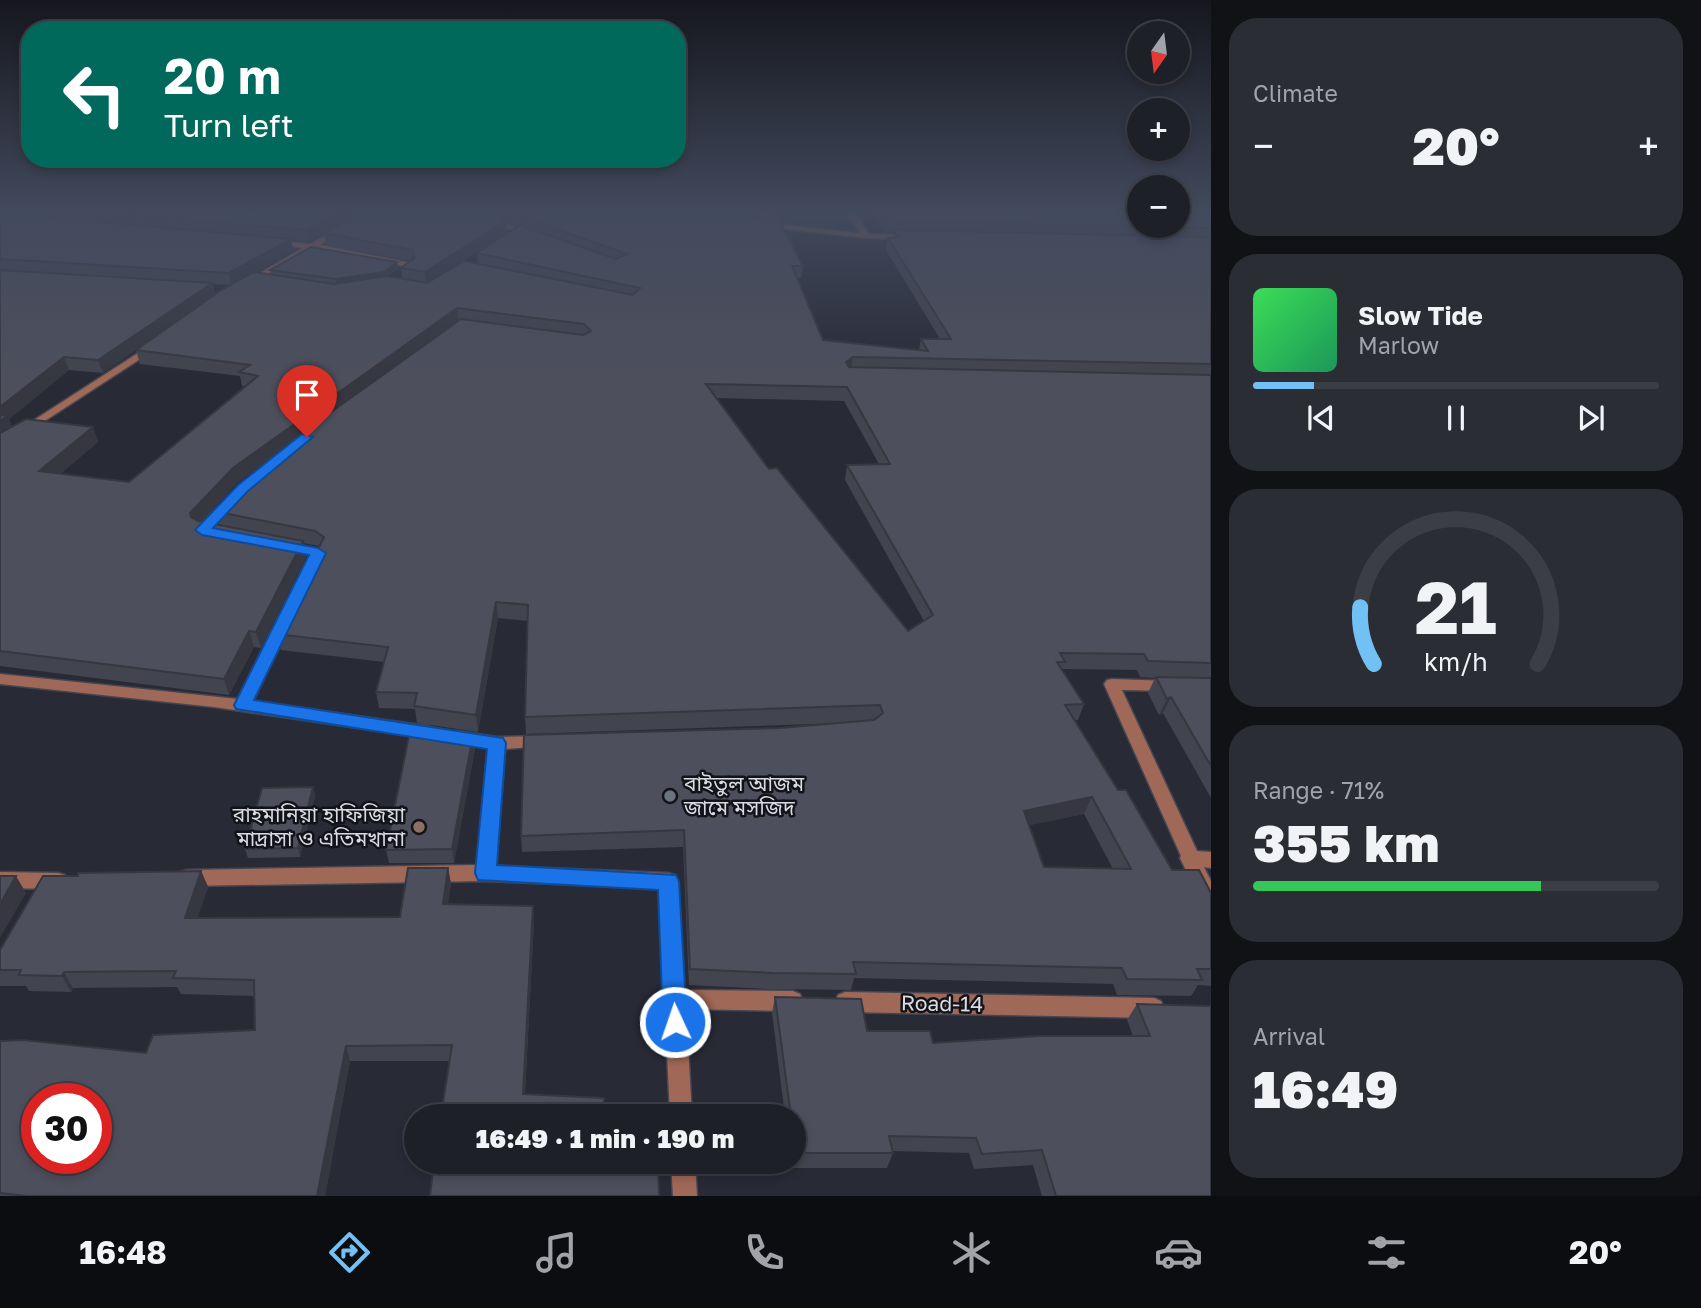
<!DOCTYPE html>
<meta charset="utf-8">
<style>
:root{--surface:#1e2028;--page:#2b2d34;--text:#f1f3f6;--muted:#a1a3a8;--line:#3c3e45;--accent:#72c1f5}
body{margin:0;font-family:"Golos Text","Noto Sans Bengali",sans-serif;background:var(--page);color:var(--text);height:100vh;display:flex;flex-direction:column;font-size:26px;white-space:nowrap}
*{box-sizing:border-box;margin:0}
p{font-size:23px;color:var(--muted)}
.icon{flex:none;width:38px;height:38px;fill:none;stroke:currentColor;stroke-width:2;stroke-linecap:round;stroke-linejoin:round}
.map{position:relative;flex:1;overflow:hidden}
.panel{display:flex;flex-direction:column;gap:18px;padding:18px;background:#101216;width:490px}
.panel>*{flex:none}
.banner{position:absolute;left:21px;top:21px;width:665px;height:147px;border-radius:28px;box-shadow:0 4px 10px #0003,0 0 0 2px var(--line);background:#00695c;color:#fff;overflow:hidden}
.needle{width:46px;rotate:194deg}
.controls{position:absolute;left:1127px;top:21px;display:grid;gap:14px}
.controls a{display:grid;place-items:center;width:63px;height:63px;border-radius:50%;background:var(--surface);box-shadow:0 4px 10px #0003,0 0 0 2px var(--line);font-size:35px}
.speed{position:absolute;left:21px;top:1083px;display:flex;gap:14px;font-size:35px;font-weight:700;text-align:center}
.speed>*{display:grid;place-content:center;width:91px;height:91px;border-radius:50%;background:var(--surface);box-shadow:0 4px 10px #0003,0 0 0 2px var(--line);line-height:1}
.speed .limit{border:10px solid #d22;background:#fff;color:#111}
.pin{position:absolute;display:grid;place-items:center;width:60px;height:60px;color:#fff;margin:-72px -30px;border-radius:50% 50% 50% 0;rotate:-45deg;box-shadow:0 0 7px #0007}
.pin .icon{rotate:45deg}
.me{position:absolute;width:77px;margin:-38px;rotate:357deg;stroke-linejoin:round;filter:drop-shadow(0 0 5px #0008)}
.turn{display:flex;align-items:center;gap:24px;height:147px;padding:0 28px;font-size:32px}
.turn .icon{width:91px;height:91px;stroke-width:2.5}
.turn b{display:block;font-size:49px;line-height:60px}
.big{font-size:52px;font-weight:800;line-height:1.1}
.panel .widget{flex:1;display:flex;flex-direction:column;justify-content:center;gap:10px;min-width:0;padding:0 24px;border-radius:28px;background:var(--page)}
.panel .dial{align-items:center;gap:0}
.dial svg{height:182px;overflow:visible;fill:none;stroke:var(--line);stroke-width:7;stroke-linecap:round;text-anchor:middle}
.dial text{fill:var(--text);stroke:none}
.song{display:flex;align-items:center;gap:21px}
.cover{width:84px;height:84px;border-radius:10px;background:linear-gradient(135deg,hsl(130 70% 55%),hsl(150 70% 35%))}
.played{height:7px;border-radius:4px;background:linear-gradient(90deg,var(--accent) 15%,var(--line) 15%)}
.keys{display:flex;justify-content:space-around;direction:ltr}
.heat{display:flex;justify-content:space-between;align-items:center;font-size:38px;direction:ltr}
.charge{height:10px;border-radius:5px;background:linear-gradient(90deg,#34c759 71%,var(--line) 0)}
.trip{position:absolute;left:404px;top:1104px;width:402px;height:70px;border-radius:35px;background:var(--surface);box-shadow:0 4px 10px #0003,0 0 0 2px var(--line);font-weight:800;line-height:70px;text-align:center}
.tab-bar{display:flex;height:112px;justify-content:space-around;align-items:center;background:#0c0d10;color:var(--muted)}
.tab-bar .icon{width:49px;height:49px}
.tab-bar .current{color:var(--accent)}
.tab-bar b{font-size:32px;color:var(--text)}
main{display:flex;flex:1;min-height:0}
.map>svg:first-child{display:block}
.built{fill:#313345}
.lines{fill:none;stroke-linecap:round;stroke-linejoin:round}
.street-casing{stroke:#444652;stroke-width:3}
.street{fill:#a06857;fill-rule:evenodd}
.wall{fill:#42444f;fill-rule:evenodd}
.shaded-wall{fill:#363740}
.building{fill:#4d4f5c;stroke:#363740;stroke-width:2;fill-rule:evenodd}
.route{fill:#1a73e8;stroke:#114b97;stroke-width:2}
.worship-dot{fill:#6b7280;stroke:#121318;stroke-width:2.5}
.education-dot{fill:#8d6e63;stroke:#121318;stroke-width:2.5}
.labels{text-anchor:middle;stroke-width:5;stroke-linejoin:round;paint-order:stroke}
.near-poi-label{font-size:21px;fill:#d9dae2;stroke:#121318;text-anchor:start}
.near-street-label{font-size:21px;fill:#d9dae2;stroke:#121318}
</style>
<main>
<div class="map">
<svg width="1211" height="1196" viewBox="0 0 1211 1196">
<rect width="100%" height="100%" fill="#282a36"/>
<path class="built" d="M655 212H847L862 233Z"/>
<g class="lines">
<defs>
<path id="street" d="M368 212H377L320 245 411 263 414 264V268L312 249 250 285 243 283 303 248 273 244H270V240L310 244Z
M463 212H473L535 234 528 236Z
M847 212H855L869 234 909 235 913 237 909 239 866 238 765 227 761 225 765 223 860 233Z
M149 346 157 348 0 450V442Z
M228 500 234 504 212 528 217 529 218 532 217 535 198 533 197 530 198 527 224 501Z
M287 543 323 550 325 553 253 701 427 726 433 728 435 732 433 736 427 738 214 707 0 684V674L238 699 310 555 282 550 280 547 282 544Z
M1112 679 1171 681 1176 682 1179 686 1176 690 1171 691 1122 690 1197 851 1211 852V868L1204 867 1211 881V910L1204 908 1180 858 1181 856 1104 684 1107 680Z
M457 731 497 737 541 736 547 738 549 742 547 746 505 749 496 866 668 873 675 875 677 881 684 990 793 991 800 994 803 1001 800 1008 793 1011 686 1009 692 1116H670L659 888 486 881 187 886 180 884 178 878 180 872 187 870 477 865 488 748 451 741 449 737 451 733Z
M0 872 58 873 65 875 67 881 65 887 58 889 0 888Z
M845 992 1154 998 1161 1001 1164 1008 1161 1015 1154 1018 845 1012 838 1009 835 1002 838 995Z
M671 1162H695L697 1196H673Z"/>
</defs>
<use href="#street" class="street-casing"/>
<use href="#street" class="street"/>
</g>
<path class="wall" d="M0 212H778L777 220 803 266 801 278H797L823 340 919 350 921 339H940L886 250 888 238H892L893 232H885L872 212H1211V798L1163 713 1159 715 1148 693 1155 678 1140 677 1137 670 1062 669 1084 704 1078 720H1075L1118 790 1172 870 1211 893V986L1198 985 1191 996 1117 995 1113 984 854 978 851 990 769 989 689 985 683 847 522 852 521 836 780 728 844 723 526 734 525 717 528 621 498 618 478 732 417 723 415 709 379 708 376 692 384 662 281 650 276 634 319 547V546L303 543 306 557 261 648 254 647 229 695 0 666ZM507 222 519 226 477 253 478 263 440 276 507 232ZM327 232 324 233 326 245 411 261 401 268 402 279 388 276 398 269 270 270 271 275 254 273 293 251 291 240 309 241ZM213 284 230 285 215 294ZM140 347 136 350 140 364 240 376 242 386 245 387 129 482 60 474 98 442 93 427H12L9 419 69 370 103 373ZM716 398 844 401 879 464 847 465 845 480 924 621 908 631 769 469ZM280 451 213 511 217 525 201 522 237 483ZM1084 814 1113 869 1044 867 1029 825Z
M475 749 454 863H389L386 850Z
M313 787 315 796 300 857 248 858 245 849Z
M448 868 451 884 448 904 534 922 525 1094 604 1098V1116H441L449 1061H350L325 1196H0V1041L146 1053 255 1030 254 996 181 994 177 987 73 988 71 992 29 991 26 986H0V950L78 876 201 871 208 887 197 918 400 917Z
M775 997 867 1031 933 1043 1133 1036 1127 1020 1137 1004 1211 1196H1042L1033 1165 974 1169 969 1153 892 1151 893 1153 887 1168H792L791 1162H794V1116H785L772 1013Z"/>
<path class="shaded-wall" d="M341 212H363L309 241 307 230Z
M507 220V232L426 284 425 272Z
M291 239 293 251 231 285 229 273Z
M397 262 398 269 385 278 337 285 336 279Z
M212 283 215 295 103 373 98 360Z
M457 308 458 321 237 483 195 528 190 513 233 468Z
M64 357 69 370 9 419 13 430 0 439V407Z
M853 357 851 370 846 362Z
M93 427 98 442 45 486 39 471Z
M303 541 306 557 261 648 256 632Z
M496 602 498 618 478 732 476 715Z
M249 631 254 647 229 695 224 679Z
M1171 697 1163 713 1159 715 1167 699Z
M473 735 475 749 454 863 452 849Z
M313 787 315 796 300 857 298 848Z
M1092 797 1084 814 1017 828 1024 811Z
M448 868 451 884 445 920 443 904Z
M201 871 208 887 192 935 185 918Z
M16 876 26 893 0 938V904Z
M533 906 534 922 524 1109 523 1094Z
M64 972 73 988 71 992 62 976Z
M346 1046 350 1061 325 1196H317Z"/>
<path class="building" d="M95 212H341L307 230Z
M362 212H484L507 220 425 272 401 268 414 258 413 250 324 233Z
M509 212H696L779 220 803 266H792L823 340 928 351 921 339H951L888 238H899L893 230 1211 237V364L853 357 846 362 849 367 1211 375V663L1148 661 1144 654 1060 653 1065 662H1057L1084 704 1065 705 1118 790H1126L1172 870H1199L1211 893V969H1197L1202 980 1127 979 1122 968 853 962 856 974 772 973 690 969 684 830 521 836 524 735 780 728 874 720 883 713 880 705 525 717 528 605 496 602 476 715 414 706 417 693 376 692 388 647 276 634 324 537 315 531 213 511 299 435 461 319 583 335 591 331 584 324 457 308 233 468 190 513 191 517 198 521 303 541 256 632 249 631 224 679 0 651V433L26 419 93 427 39 471 129 482 258 376 239 372 250 365 136 350 220 291 254 272 334 284 387 276 427 283 464 261 633 295 640 288 477 253 520 225 616 259 627 254ZM706 384 847 387 890 464 847 465 933 615 908 631 777 468 769 469ZM1092 797 1131 869 1044 867 1024 811Z
M881 212H1139V226H1178V212H1200L1211 218V228L887 220Z
M0 213 291 239 229 273 0 259Z
M311 247 397 262 384 272 336 279 270 270Z
M0 270 212 283 98 360 64 357 0 407Z
M0 415 7 416 0 421Z
M1156 677 1211 678V766L1171 697 1167 699Z
M411 726 473 735 452 849 386 850Z
M313 787 298 848 245 849 262 788Z
M408 868H448L443 904 533 906 523 1094 604 1098 603 1116H441L452 1045 346 1046 317 1196H27L0 1193V1041L23 1040 146 1053 153 1035 255 1030 254 980 173 978 176 971 64 972 62 976 19 975 21 970H0V950L43 876H78V873L201 871 185 918 400 917ZM37 1099H96V1158H37Z
M0 876H16L0 904Z
M775 997 861 999 867 1031H930L933 1043 1039 1036H1150L1137 1004 1211 1006V1196H1056L1042 1150 982 1154 976 1138 889 1136 893 1153H796L794 1144V1116H791Z
M434 1162H658L659 1196H430Z"/>
<linearGradient id="sky" x2="0" y2="1"><stop stop-color="#16171e"/><stop offset="0.56" stop-color="#424a5d"/><stop offset="1" stop-color="#424a5d" stop-opacity="0"/></linearGradient>
<rect width="1211" height="379" fill="url(#sky)"/>
<path class="route" d="M302 434 313 437 248 491 213 528 318 548 326 553 254 700 503 738 506 743 497 865 676 875 679 881 687 1022 684 1030 675 1034 667 1030 663 1022 658 890 478 880 475 873 487 749 236 709 234 705 309 555 202 535 195 530 238 485Z"/>
<circle class="worship-dot" cx="670" cy="796" r="7"/>
<circle class="education-dot" cx="419" cy="827" r="7"/>
<g class="labels">
<g class="near-poi-label">
<text x="684" y="791">বাইতুল আজম<tspan x="684" dy="24">জামে মসজিদ</tspan></text>
<text x="405" y="822" text-anchor="end">রাহমানিয়া হাফিজিয়া<tspan x="405" dy="24">মাদ্রাসা ও এতিমখানা</tspan></text>
</g>
<g class="near-street-label">
<text transform="translate(942 1004) rotate(1)" y="7">Road-14</text>
</g>
</g>
</svg>
<div class="controls">
<a><svg class="needle" viewBox="-14 -14 28 28"><path d="M0-13l5 13h-10z" fill="#e53935"/><path d="M0 13l5-13h-10z" fill="#a1a3a8"/></svg></a>
<a>+</a>
<a>−</a>
</div>
<div class="speed"><div class="limit">30</div></div>
<div class="pin" style="left:307px;top:437px;background:#d93025"><svg class="icon" aria-label="arrive" viewBox="0 0 24 24"><path d="M6 21V4h12l-3 4 3 4H6"/></svg></div>
<svg class="me" style="left:675px;top:1022px" viewBox="-20 -20 40 40"><circle r="17" fill="#1a73e8" stroke="#fff" stroke-width="3"/><path d="M0-11L8 9 0 5-8 9z" fill="#fff"/></svg>
<div class="trip">16:49 · 1 min · 190 m</div>
<div class="banner">
<div class="turn"><svg class="icon" aria-label="left" viewBox="0 0 24 24"><path d="M17 20v-9H6M10 6l-5 5 5 5"/></svg><div><b>20 m</b>Turn left</div></div>
</div>
</div>
<section class="panel">
<div class="widget"><p>Climate</p>
<div class="heat"><a>−</a><b class="big">20°</b><a>+</a></div>
</div>
<div class="widget">
<div class="song"><i class="cover"></i><div><b>Slow Tide</b><p>Marlow</p></div></div>
<div class="played"></div>
<div class="keys"><svg class="icon" aria-label="previous" viewBox="0 0 24 24"><path d="M18 5L8 12l10 7zM5 5v14"/></svg><svg class="icon" aria-label="pause" viewBox="0 0 24 24"><path d="M8 5v14M16 5v14"/></svg><svg class="icon" aria-label="next" viewBox="0 0 24 24"><path d="M6 5l10 7-10 7zM19 5v14"/></svg></div>
</div>
<div class="widget dial"><svg viewBox="0 0 100 80">
<path d="M14 69A42 42 0 1 1 86 69"/>
<path d="M14 69A42 42 0 0 1 8 44" stroke="#72c1f5"/>
<text x="50" y="56" font-size="32" font-weight="700">21</text>
<text x="50" y="72" font-size="11">km/h</text>
</svg></div>
<div class="widget"><p>Range · 71%</p><b class="big">355 km</b><div class="charge"></div></div>
<div class="widget"><p>Arrival</p><b class="big">16:49</b></div>
</section>
</main>
<nav class="tab-bar">
<b>16:48</b>
<svg class="icon current" aria-label="directions" viewBox="0 0 24 24"><path d="M12 3l9 9-9 9-9-9zM9 14v-3h6M13 9l2 2-2 2"/></svg>
<svg class="icon" aria-label="music" viewBox="0 0 24 24"><path d="M9 18V5l10-2v13"/><circle cx="6" cy="18" r="3"/><circle cx="16" cy="16" r="3"/></svg>
<svg class="icon" aria-label="phone" viewBox="0 0 24 24"><path d="M5 4h4l2 5-3 2q2 4 5 5l2-3 5 2v4C11 20 4 13 5 4z"/></svg>
<svg class="icon" aria-label="climate" viewBox="0 0 24 24"><path d="M12 3v18M4 7l16 10M4 17L20 7"/></svg>
<svg class="icon" aria-label="car" viewBox="0 0 24 24"><path d="M5 17H2v-5l4-1 3-4h7l3 4 3 1v5h-3M9 17h6M6 11h13"/><circle cx="7" cy="17" r="2"/><circle cx="17" cy="17" r="2"/></svg>
<svg class="icon" aria-label="filters" viewBox="0 0 24 24"><path d="M4 7h16M4 17h16"/><circle cx="9" cy="7" r="2"/><circle cx="15" cy="17" r="2"/></svg>
<b>20°</b>
</nav>
